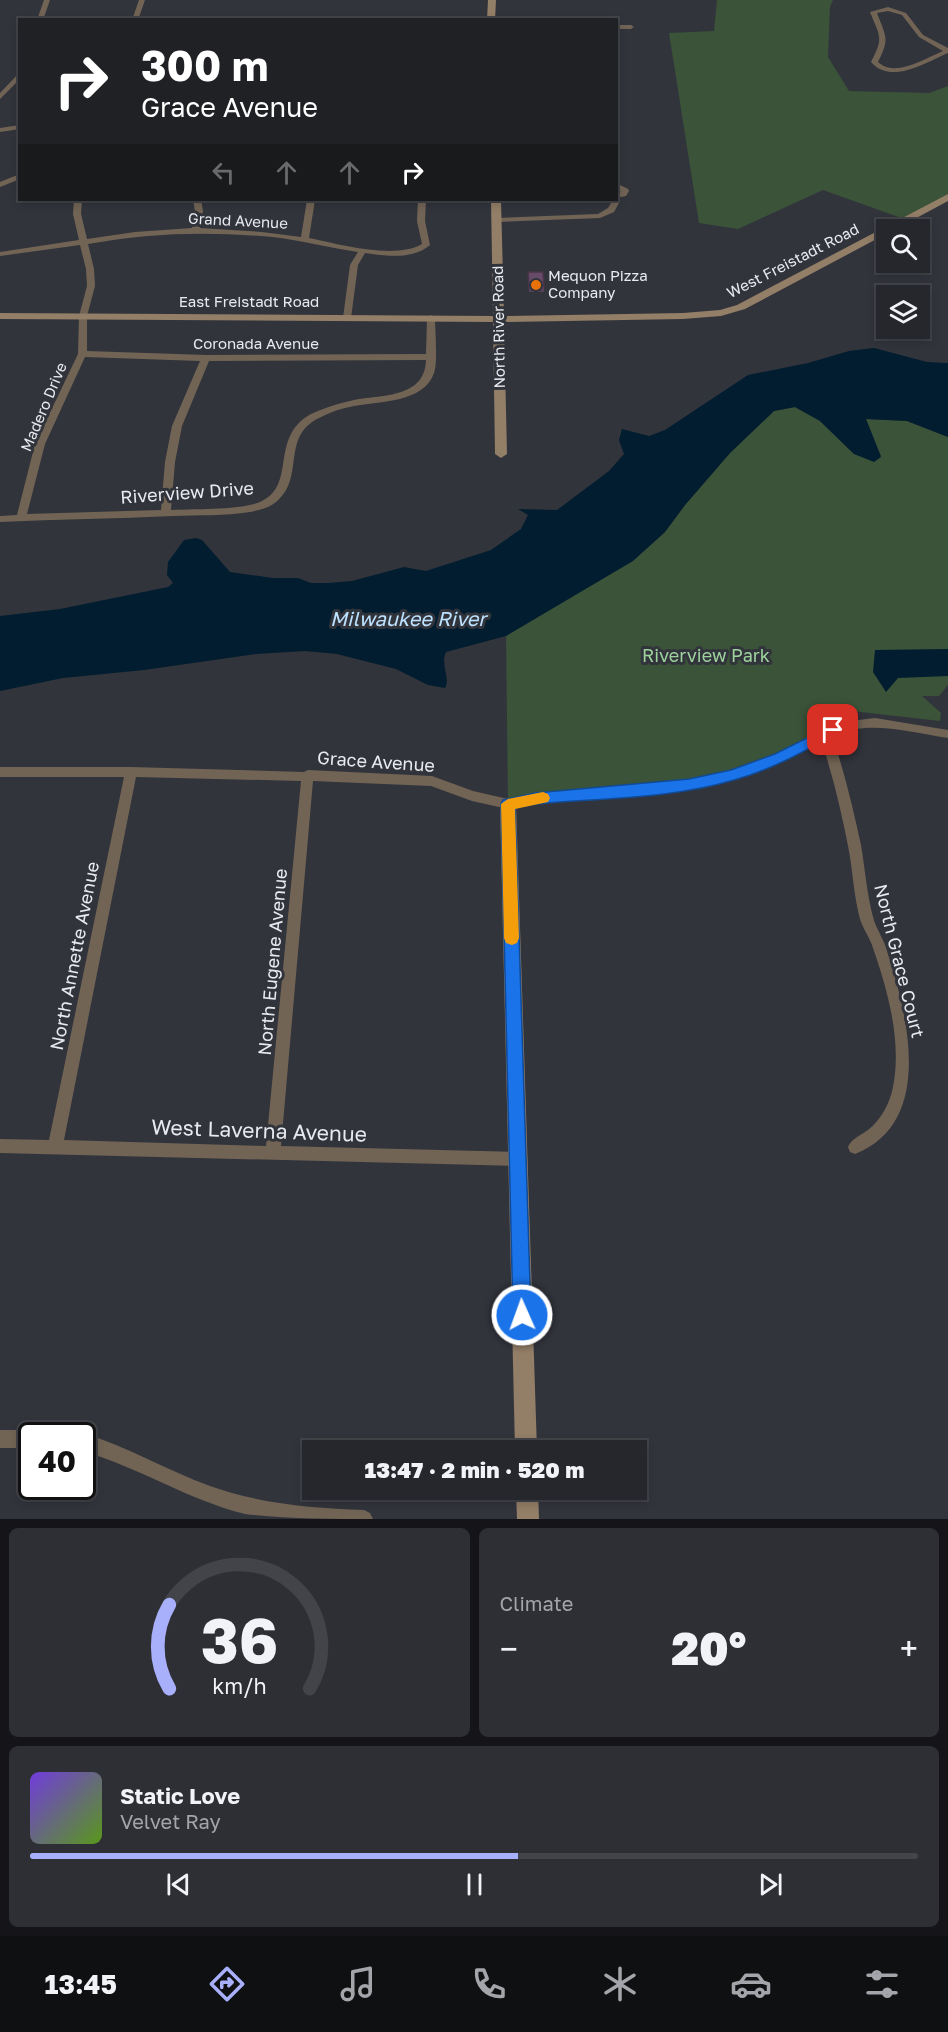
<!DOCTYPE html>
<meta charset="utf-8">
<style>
:root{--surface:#26272d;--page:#2e2f35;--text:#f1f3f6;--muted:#a4a5aa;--line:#424449;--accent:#a8b0fc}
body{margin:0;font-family:"Golos Text",sans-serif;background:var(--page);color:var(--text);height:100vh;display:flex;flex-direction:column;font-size:22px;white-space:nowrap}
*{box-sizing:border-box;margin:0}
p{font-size:20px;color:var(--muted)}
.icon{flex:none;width:33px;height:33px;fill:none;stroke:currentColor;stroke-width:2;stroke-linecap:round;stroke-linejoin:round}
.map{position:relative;height:1519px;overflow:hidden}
.panel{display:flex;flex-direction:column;gap:9px;padding:9px;background:#151519;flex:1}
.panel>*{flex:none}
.guide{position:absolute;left:18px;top:18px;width:600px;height:183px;border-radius:0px;box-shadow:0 3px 9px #0003,0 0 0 2px var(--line);background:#202124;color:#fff;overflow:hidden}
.fabs{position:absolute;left:876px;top:219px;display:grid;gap:12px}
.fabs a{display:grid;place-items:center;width:54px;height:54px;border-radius:0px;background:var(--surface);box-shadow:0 3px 9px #0003,0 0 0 2px var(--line);font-size:30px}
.speed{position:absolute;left:18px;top:1422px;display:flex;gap:12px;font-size:30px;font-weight:700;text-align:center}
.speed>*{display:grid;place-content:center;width:78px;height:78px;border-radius:50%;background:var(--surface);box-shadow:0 3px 9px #0003,0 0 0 2px var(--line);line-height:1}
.speed .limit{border:3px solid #111;border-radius:9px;background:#fff;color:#111}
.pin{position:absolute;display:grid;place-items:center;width:51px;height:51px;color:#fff;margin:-26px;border-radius:12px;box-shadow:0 3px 9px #0006}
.me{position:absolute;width:66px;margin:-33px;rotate:358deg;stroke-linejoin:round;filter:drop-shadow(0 0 4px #0008)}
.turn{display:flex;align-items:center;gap:21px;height:126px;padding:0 24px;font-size:27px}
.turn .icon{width:78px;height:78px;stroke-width:2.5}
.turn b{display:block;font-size:42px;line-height:51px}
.lanes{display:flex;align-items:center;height:57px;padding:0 24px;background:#0003;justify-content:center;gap:30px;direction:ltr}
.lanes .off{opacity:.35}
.big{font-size:45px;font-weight:800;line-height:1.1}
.panel .widget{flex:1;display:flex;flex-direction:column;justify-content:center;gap:9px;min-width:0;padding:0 21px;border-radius:9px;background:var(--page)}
.panel .dial{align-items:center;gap:0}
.dial svg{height:156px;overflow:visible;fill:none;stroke:var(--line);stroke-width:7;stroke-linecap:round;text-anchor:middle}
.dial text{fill:var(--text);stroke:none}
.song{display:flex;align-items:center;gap:18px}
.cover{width:72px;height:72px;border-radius:9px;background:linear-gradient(135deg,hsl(260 70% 55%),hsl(90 70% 35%))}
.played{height:6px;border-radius:3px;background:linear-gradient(90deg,var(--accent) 55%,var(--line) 55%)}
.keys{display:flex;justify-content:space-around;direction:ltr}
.heat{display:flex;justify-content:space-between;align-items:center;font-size:33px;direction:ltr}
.panel .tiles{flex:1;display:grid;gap:9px;grid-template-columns:1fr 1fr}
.widget:last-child{grid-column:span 2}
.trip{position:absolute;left:302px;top:1440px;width:345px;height:60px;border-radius:0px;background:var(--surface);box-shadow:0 3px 9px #0003,0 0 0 2px var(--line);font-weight:800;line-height:60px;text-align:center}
.menu{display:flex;height:96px;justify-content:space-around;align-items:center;background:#0f1012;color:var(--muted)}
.menu .icon{width:42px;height:42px}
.menu .active{color:var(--accent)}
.menu b{font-size:27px;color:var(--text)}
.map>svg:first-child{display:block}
.green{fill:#3a5339}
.water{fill:#011d2f}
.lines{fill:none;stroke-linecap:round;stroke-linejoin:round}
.street{fill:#716455;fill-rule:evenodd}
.secondary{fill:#937e67;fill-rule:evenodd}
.wall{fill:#59405a}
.building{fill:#684a69;stroke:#49344a;stroke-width:1.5}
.route{fill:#1a73e8;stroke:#114b97;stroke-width:1.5}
.slow{fill:#f59e0b}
.food-dot{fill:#e8710a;stroke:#32343c;stroke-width:2}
.labels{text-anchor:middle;stroke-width:6;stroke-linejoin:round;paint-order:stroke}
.far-street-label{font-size:15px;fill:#e8eaef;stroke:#32343c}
.far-poi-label{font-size:15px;fill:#e8eaef;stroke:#32343c;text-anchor:start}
.street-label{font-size:18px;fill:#e8eaef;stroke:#32343c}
.park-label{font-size:18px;fill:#9dd29c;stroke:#32343c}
.water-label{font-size:20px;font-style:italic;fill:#bde2ff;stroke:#32343c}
.near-street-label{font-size:21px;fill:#e8eaef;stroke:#32343c}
</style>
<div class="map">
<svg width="948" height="1519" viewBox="0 0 948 1519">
<rect width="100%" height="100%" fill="#32343c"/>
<path class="green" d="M717 0H833L830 7 828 57 849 91 929 93 948 86V197L904 219 823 190 738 229 699 223 669 33 714 31Z
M795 407 820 421 854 454 881 456 866 419 907 421 948 437V685L939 696H922L941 713 940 721 843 710 846 725 733 775 508 804 506 636 633 560 665 532 685 505 730 453 774 411Z"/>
<path class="water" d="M874 348 927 362 948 363V437L907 421 866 419 881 457 874 462 854 454 820 421 795 407 774 411 730 453 685 505 665 532 633 561 506 636 446 652C440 665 451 678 445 688L428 685 396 669 337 654 305 651 256 654 144 670 63 678 0 691V616L60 609 168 587 173 583 167 575 168 562 184 540 196 538 202 540 230 572 273 578H298L311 583H328L352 581 404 567 426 571 491 550 521 529 528 515 518 509 557 510 609 471 624 454 619 440 622 429 649 436 665 430 748 375 808 363 849 351Z
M948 649V676L898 678 886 692 873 672 875 650Z"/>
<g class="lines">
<path class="street" d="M44 0H50L43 20H37Z
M139 0H145L138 20H132Z
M888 7 906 13 923 35 948 48V53C925 63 891 85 871 62 884 37 880 37 870 12ZM888 11 902 15 919 37 943 51C924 59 895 78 878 62 890 38 886 37 877 13Z
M616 25H631L634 27 631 29H616Z
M20 72V79L0 99V93Z
M20 125V129L0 132V128Z
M20 174V179L0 187V182Z
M616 183 628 189 629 191 626 196 616 198V193L621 192 616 189Z
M617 198 619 203 614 212 600 218 497 222 493 220 497 218 598 214 608 208 611 203 610 200Z
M74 200H82L81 214 87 239 135 232 192 228 195 211 193 200H201L203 211 200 228 262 232 301 237 307 200H315L309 238C339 244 395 260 422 244L417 221 418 200H426L425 221 430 245C413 260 386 256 365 253L358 265 351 318 347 321 343 318 350 265 358 252C332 248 306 242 281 238 216 231 152 232 88 244L94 269 95 286 87 316V351L206 355 426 354 427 318 431 315 435 318C435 331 438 362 434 373 424 403 379 401 354 406 342 408 330 412 319 418 280 437 306 478 276 502 269 508 259 510 250 512 225 516 198 515 173 516 116 519 58 519 0 522V516L17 515 35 444 78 354 79 316 87 286 86 269 80 245 0 256V252L79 240 73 214ZM85 357 200 361 172 426 165 462 161 510 27 514 45 444ZM426 360C425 396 387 395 359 399 343 402 326 407 311 414 269 437 297 484 262 501 246 510 192 509 171 510L175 462 182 426 209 361Z
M875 718 948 730V738C909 732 870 720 832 735 844 771 853 808 861 845 865 869 867 894 873 917 876 929 884 939 887 951 907 1013 936 1122 855 1154L850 1152 848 1147C851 1139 861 1135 868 1130 881 1120 890 1103 893 1087 902 1042 888 991 873 948 870 938 863 929 860 919 854 897 853 874 849 851 842 814 833 776 821 740L784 760 737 778 689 790 535 804 508 809 472 801 431 786 313 781 281 1146 518 1152 523 1154 526 1159 523 1164 518 1166 0 1153V1139L49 1140 124 777H0V767H131L304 772 308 770 432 776 473 791 508 799 535 794 689 780 731 771 776 754 821 730 842 722ZM136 777 301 781 266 1146 64 1140Z
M0 1430H32L39 1436H32V1448H0Z
M82 1433C127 1446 166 1470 210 1486 260 1504 312 1508 364 1510L370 1513 373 1519C331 1519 286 1519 245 1514 188 1500 139 1467 82 1451V1436H77Z"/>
<path class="secondary" d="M488 0H496L495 20H487Z
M948 194V201L894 230H886V234L745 309 721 316 683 319 504 322 507 454 501 458 495 454 493 322 0 319V313L493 316 491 200H501L504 316 683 313 720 310 737 305Z
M508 798 513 800 516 804 537 1450H515L500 804 503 800Z
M516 1490H538L539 1519H517Z"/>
</g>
<path class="wall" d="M528 272 544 286V292H529Z"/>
<path class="building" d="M528 272H543L544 286H529Z"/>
<path class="route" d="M833 725 840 730 838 733C805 751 771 770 734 780 671 799 600 798 535 804L515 808 531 1315 529 1322 522 1324 516 1322 513 1315 501 804 503 800 535 793 689 779 731 770 775 754Z"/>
<path class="slow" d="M543 792 548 794 550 798 548 802 515 809 519 938 517 943 512 945 506 943 504 938 501 804 508 799Z"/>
<circle class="food-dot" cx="536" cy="285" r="6"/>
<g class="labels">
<g class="far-street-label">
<text transform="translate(238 221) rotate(3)" y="5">Grand Avenue</text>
<text transform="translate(793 261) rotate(-27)" y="5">West Freistadt Road</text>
<text x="249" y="307">East Freistadt Road</text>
<text transform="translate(499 327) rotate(-91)" y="5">North River Road</text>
<text x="256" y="349">Coronada Avenue</text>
<text transform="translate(44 407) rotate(-67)" y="5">Madero Drive</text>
</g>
<g class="far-poi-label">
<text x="548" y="281">Mequon Pizza<tspan x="548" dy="17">Company</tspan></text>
</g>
<g class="street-label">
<text transform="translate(187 493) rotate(-4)" y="6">Riverview Drive</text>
<text transform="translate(376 762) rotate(4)" y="6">Grace Avenue</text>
<text transform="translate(75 956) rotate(-79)" y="6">North Annette Avenue</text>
<text transform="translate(899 961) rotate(76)" y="6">North Grace Court</text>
<text transform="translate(273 962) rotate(-85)" y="6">North Eugene Avenue</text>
</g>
<g class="park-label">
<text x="706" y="662">Riverview Park</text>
</g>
<g class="water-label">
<text x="408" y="626">Milwaukee River</text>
</g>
<g class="near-street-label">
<text transform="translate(259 1131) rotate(2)" y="7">West Laverna Avenue</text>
</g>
</g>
</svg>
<div class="fabs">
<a><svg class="icon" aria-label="search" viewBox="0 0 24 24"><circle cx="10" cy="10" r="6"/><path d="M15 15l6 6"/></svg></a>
<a><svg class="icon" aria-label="layers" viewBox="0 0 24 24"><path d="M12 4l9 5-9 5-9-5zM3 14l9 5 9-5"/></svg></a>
</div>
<div class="speed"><div class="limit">40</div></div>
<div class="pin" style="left:833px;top:730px;background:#d93025"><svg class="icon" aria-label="arrive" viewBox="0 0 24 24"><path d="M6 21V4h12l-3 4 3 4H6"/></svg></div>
<svg class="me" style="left:522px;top:1315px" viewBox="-20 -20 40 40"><circle r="17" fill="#1a73e8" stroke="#fff" stroke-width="3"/><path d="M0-11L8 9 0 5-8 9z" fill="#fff"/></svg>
<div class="trip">13:47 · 2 min · 520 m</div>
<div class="guide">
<div class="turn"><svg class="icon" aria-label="right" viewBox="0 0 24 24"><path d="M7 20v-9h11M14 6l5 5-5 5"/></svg><div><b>300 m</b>Grace Avenue</div></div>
<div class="lanes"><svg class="icon off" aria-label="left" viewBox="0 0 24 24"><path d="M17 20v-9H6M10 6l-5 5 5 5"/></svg><svg class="icon off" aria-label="ahead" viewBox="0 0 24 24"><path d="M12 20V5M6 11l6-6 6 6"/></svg><svg class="icon off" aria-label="ahead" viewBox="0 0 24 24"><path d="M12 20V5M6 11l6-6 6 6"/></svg><svg class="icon" aria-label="right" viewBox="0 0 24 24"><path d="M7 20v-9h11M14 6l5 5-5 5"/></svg></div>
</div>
</div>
<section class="panel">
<div class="tiles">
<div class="widget dial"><svg viewBox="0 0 100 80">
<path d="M14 69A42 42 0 1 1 86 69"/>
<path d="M14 69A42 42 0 0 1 14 26" stroke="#a8b0fc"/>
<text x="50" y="56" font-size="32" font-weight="700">36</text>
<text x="50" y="72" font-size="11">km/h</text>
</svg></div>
<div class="widget"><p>Climate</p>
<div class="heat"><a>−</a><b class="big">20°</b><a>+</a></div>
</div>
<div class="widget">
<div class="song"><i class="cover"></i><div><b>Static Love</b><p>Velvet Ray</p></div></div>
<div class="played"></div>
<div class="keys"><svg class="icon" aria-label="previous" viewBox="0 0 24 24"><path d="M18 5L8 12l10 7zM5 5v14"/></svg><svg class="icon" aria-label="pause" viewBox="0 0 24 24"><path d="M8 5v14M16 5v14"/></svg><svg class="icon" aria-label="next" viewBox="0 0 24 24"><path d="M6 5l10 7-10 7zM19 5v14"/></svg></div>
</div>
</div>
</section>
<nav class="menu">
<b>13:45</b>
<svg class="icon active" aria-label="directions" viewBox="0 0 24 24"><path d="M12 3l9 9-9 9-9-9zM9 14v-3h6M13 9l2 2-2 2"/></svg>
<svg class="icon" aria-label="music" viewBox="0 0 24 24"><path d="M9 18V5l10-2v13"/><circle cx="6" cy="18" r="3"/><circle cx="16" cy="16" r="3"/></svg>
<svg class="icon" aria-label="phone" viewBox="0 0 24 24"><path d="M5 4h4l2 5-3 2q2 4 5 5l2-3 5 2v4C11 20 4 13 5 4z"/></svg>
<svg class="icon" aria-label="climate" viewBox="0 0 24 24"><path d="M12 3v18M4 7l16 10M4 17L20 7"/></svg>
<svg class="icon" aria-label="car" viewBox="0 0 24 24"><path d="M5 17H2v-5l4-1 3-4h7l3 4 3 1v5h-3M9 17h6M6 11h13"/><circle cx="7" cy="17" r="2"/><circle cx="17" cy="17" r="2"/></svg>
<svg class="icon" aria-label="filters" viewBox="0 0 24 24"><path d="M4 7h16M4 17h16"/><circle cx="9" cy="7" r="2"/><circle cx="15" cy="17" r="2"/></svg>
</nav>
